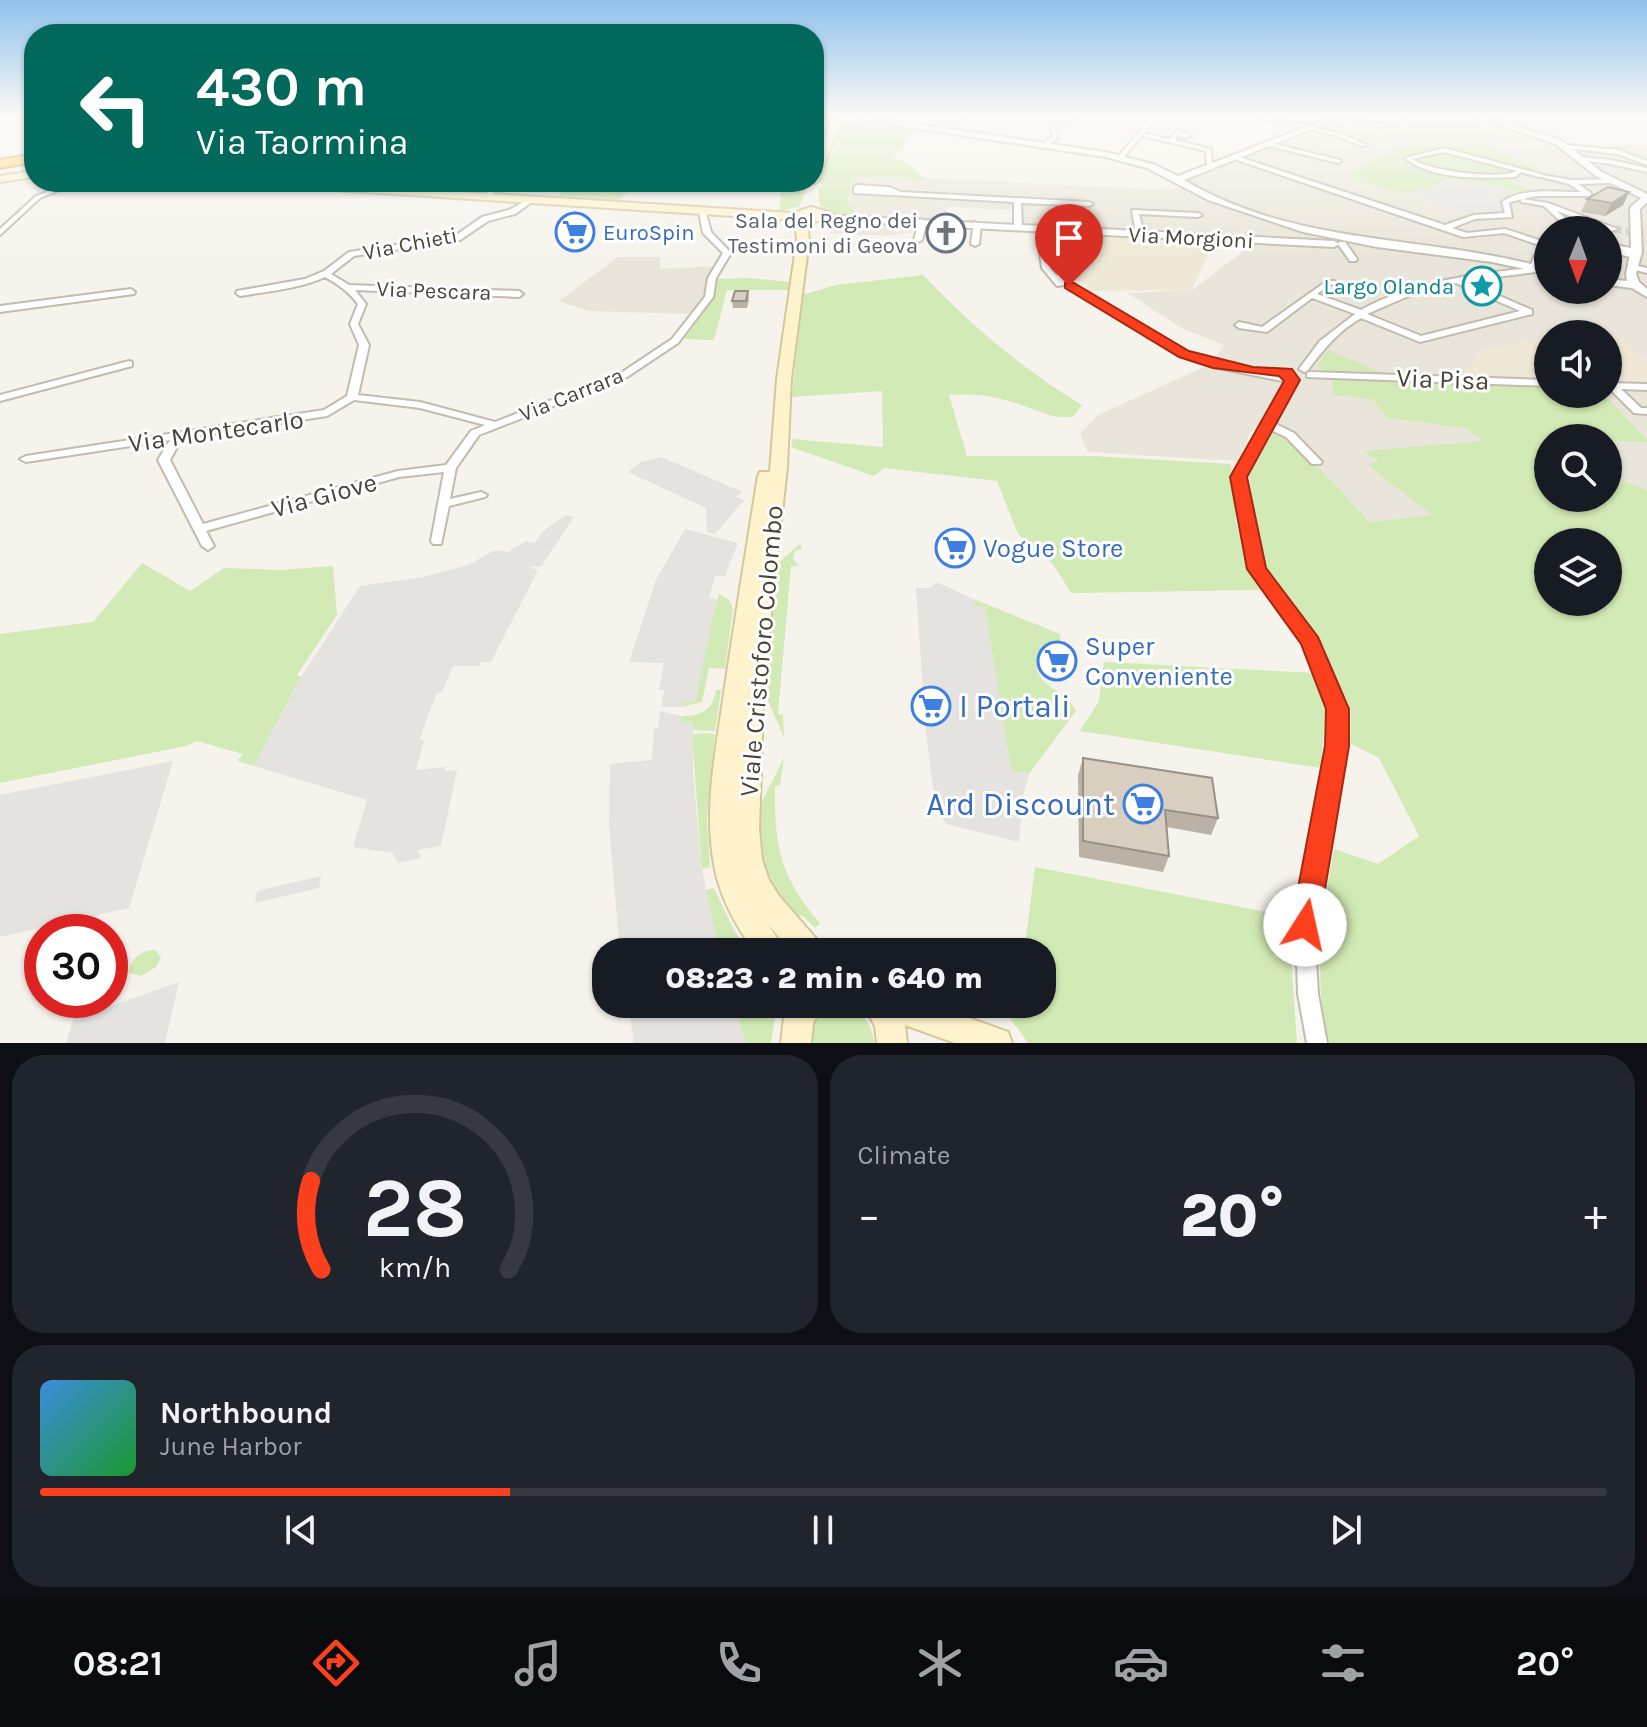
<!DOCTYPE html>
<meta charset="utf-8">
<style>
:root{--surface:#171b24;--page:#20242c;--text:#f1f3f6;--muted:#9ea1a6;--line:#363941;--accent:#fc3f1d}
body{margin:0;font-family:Karla,sans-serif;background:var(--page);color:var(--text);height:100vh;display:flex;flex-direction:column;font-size:30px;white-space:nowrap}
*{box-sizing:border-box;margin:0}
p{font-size:26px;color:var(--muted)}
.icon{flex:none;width:44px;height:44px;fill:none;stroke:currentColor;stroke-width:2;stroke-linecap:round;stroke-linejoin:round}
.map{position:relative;height:1043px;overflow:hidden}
.sheet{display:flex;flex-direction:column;gap:12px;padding:12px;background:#0d0f14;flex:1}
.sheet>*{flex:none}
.banner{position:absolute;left:24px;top:24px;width:800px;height:168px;border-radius:32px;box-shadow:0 2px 6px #0004;background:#00695c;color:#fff;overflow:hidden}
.needle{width:52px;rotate:181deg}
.fabs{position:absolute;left:1534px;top:216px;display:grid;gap:16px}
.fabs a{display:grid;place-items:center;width:88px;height:88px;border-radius:50%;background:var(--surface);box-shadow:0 2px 6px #0004;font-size:40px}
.speed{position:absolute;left:24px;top:914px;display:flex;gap:16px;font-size:40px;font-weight:700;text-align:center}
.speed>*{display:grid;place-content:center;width:104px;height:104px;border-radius:50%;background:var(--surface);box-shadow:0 2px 6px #0004;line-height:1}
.speed .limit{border:12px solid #d22;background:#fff;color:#111}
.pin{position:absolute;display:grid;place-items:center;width:68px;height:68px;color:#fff;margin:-82px -34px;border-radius:50% 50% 50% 0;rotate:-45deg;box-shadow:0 0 8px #0007}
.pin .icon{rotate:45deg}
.me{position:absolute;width:88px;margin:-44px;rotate:10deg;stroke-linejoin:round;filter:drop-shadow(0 0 6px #0008)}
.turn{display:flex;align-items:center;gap:28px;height:168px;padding:0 40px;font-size:36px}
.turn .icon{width:104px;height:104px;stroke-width:2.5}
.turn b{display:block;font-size:56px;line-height:68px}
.big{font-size:60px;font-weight:800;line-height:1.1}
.sheet .widget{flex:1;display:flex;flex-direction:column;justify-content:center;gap:12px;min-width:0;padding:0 28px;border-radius:32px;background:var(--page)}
.sheet .dial{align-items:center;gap:0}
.dial svg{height:208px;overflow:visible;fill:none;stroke:var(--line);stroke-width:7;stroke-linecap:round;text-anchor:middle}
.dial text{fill:var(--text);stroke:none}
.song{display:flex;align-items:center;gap:24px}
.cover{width:96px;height:96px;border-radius:12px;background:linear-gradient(135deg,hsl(210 70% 55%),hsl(130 70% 35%))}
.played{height:8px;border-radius:4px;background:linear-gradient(90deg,var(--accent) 30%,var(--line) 30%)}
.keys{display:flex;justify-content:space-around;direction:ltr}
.heat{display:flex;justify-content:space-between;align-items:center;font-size:44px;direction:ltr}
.sheet .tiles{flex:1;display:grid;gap:12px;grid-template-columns:1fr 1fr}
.widget:last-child{grid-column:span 2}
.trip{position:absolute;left:592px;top:938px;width:464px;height:80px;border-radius:32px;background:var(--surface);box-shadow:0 2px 6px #0004;font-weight:800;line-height:80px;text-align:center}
.tabs{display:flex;height:128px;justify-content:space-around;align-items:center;background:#090b0e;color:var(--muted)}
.tabs .icon{width:56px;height:56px}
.tabs .current{color:var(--accent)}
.tabs b{font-size:36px;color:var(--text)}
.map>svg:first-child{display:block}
.residential{fill:#eae5da;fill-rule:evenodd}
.education{fill:#efe8d6}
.green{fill:#d2eab5;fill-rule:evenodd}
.parking{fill:#e5e3e0}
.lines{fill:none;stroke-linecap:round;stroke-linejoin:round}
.minor-tunnel{stroke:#d4d0c8;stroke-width:8;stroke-dasharray:8 4;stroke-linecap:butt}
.pedestrian-casing{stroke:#c2bbae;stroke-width:4}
.minor-casing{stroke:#c2bbae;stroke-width:4}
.tertiary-casing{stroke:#c2bbae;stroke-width:4}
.secondary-casing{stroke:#d6c79b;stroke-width:4}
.motorway-casing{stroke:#e0a43c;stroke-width:4}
.pedestrian{fill:#fff;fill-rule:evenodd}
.minor{fill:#fff;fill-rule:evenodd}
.tertiary{fill:#fff;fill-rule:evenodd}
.secondary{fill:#fff3cd;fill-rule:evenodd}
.motorway{fill:#ffcf6e;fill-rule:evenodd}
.wall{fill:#bab2a6}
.shaded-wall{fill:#979187}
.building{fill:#d8cfc1;stroke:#979187;stroke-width:2}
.route{fill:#fc3f1d;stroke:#a42913;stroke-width:2}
.labels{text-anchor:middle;stroke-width:6;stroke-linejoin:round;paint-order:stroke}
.far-worship-label{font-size:22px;fill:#5b616d;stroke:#fff;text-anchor:end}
.far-shop-label{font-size:22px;fill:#366cbe;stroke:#fff;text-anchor:start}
.far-street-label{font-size:22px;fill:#4b4439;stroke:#fff}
.far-culture-label{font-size:22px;fill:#0d838f;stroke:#fff;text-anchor:end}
.street-label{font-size:26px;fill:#4b4439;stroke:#fff}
.shop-label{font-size:26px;fill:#366cbe;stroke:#fff;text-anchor:start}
.near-shop-label{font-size:32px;fill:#366cbe;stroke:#fff;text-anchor:start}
</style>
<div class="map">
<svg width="1647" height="1043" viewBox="0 0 1647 1043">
<rect width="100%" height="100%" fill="#f6f3ec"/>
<path class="residential" d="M1345 117H1469L1567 147 1632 145 1647 148V439L1604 394H1608V334H1548V387L1332 379 1333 395 1373 400 1387 418 1465 428 1485 442 1365 451 1379 462 1369 465 1433 515 1370 522 1290 437 1275 429 1252 430 1237 461 1088 452 1080 434 1098 415 1204 367 1214 360 1224 345 1181 328 1128 293 1192 290 1257 241 1026 226 1010 210 947 207 945 221 916 223 913 232 884 236 830 233 836 219 846 174 1149 189 1182 188 1169 179ZM1548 230H1608V290H1548Z
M618 257H660V269L716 266 707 275 704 296 690 314 588 311 559 301Z
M1608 441 1647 442V490L1608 475Z"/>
<path class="education" d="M1061 232 1184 239 1197 241 1203 249 1227 246 1208 255 1192 290 1087 291 1086 284 1070 278Z
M1548 336V380L1461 376 1479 352Z
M1608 338 1624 339 1647 359V384L1608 382Z"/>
<path class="green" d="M848 120 915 132 892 159 906 161 926 180 852 176 847 203 860 217C836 215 815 219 819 188L823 186 819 182 837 129Z
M1481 144 1538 170 1537 177 1503 179 1532 191 1522 192 1484 183 1443 180C1412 204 1379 186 1347 176L1385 154 1416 146Z
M573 182H637L618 202 556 198Z
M782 182H808L800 206 779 211Z
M923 275C970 324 1023 370 1082 405L1073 417C1048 418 1041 411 1018 404 996 396 973 393 949 395L967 456H1094L1231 464 1236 521 1247 570 1262 590 1071 593 1053 564 1018 534 997 481 884 468 874 476 791 447 793 439 883 447 882 391 792 397 802 295 836 285Z
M750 278 790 282 789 290H727L714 340 684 339 714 298 718 279Z
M1328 350 1383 373 1323 370 1317 366Z
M1332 379 1548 387V394H1604L1647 439V442L1608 441V438H1548V498H1608V475L1647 490V1043H1326C1315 972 1321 919 1334 849L1378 864 1419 836 1379 758 1351 744V710L1338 682 1311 627 1261 563 1249 475 1275 429 1290 437 1370 522 1432 515 1368 465 1378 461 1364 451 1484 441 1465 428 1387 418 1373 400 1333 395ZM1548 542H1608V602H1548Z
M800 544 802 548 795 551 793 559 799 566H791L778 714 783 715 784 737 764 692 779 562Z
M142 563 190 591 224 568 281 570 333 566 337 615 297 675 301 677 254 766 237 761 243 754 197 741 186 746 0 783V634L93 622Z
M719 594 729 600 733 609 725 669 709 668 702 702 682 707V702H695L708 633Z
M976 600 1060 634V648L1039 665 1037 670C1044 689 1067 692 1076 711L1029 774 1011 771 985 607 972 606Z
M1104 662 1315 673 1326 703 1321 768 1080 731 1099 701Z
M716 690H721L715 731 692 730 681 723 682 716C701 716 713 710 716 690Z
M702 733 715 734 707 819 710 867 702 869 692 735Z
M784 758 780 785 775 786C774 844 780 878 820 923L815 928 802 915 796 921 776 891 763 859 758 834V809Z
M1035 867 1288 916 1297 1043H1028L1008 1015 1013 1004H1042V952H1024Z
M714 888 734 930 749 952H719L706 890Z
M156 950 161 958 156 967 141 976 129 973C130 958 142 950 156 950Z
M734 1004H777L771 1043H745Z
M839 1006C861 1008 872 1022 874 1043H806C812 1022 816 1010 839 1006Z"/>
<path class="parking" d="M1445 181 1484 183 1518 196 1502 199 1452 186 1497 200 1502 205 1450 191 1503 207 1501 213 1484 210 1472 214 1410 195 1435 186 1448 190 1440 185Z
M662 457 742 492 736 497 744 500 715 534 707 532 706 508 628 472 641 462Z
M566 515 574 517 541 567 533 566 531 568 538 570 491 662H481L479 666H453L442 692 437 693 427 718 420 739 424 740 416 770 445 767V771L457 770 441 846 418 850 421 858 398 863 393 853 353 847 367 800 254 766 301 677 360 586 423 577 468 565 495 550 508 552 526 541 535 543 542 532Z
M685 529 738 543 725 576H715L709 598 717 599 695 702H683L682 707H661L664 690H659L664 663 629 662 656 580Z
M936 582 976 600 973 606H985L1011 771 1029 774 1023 796 1019 842 946 824 936 808 926 734 916 588H931Z
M660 711 682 716V723L693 722V773L702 869 719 952H620L609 826 610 764 652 760 654 729 658 728Z
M173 761 129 908 0 937V795Z
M321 876 319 888 255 903 257 891Z
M179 982 165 1043H66L79 1000H110V996L111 1006Z
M628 1004H734L745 1043H634Z"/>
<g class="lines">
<path class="minor-tunnel" d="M1614 229 1632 232"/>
<defs>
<path id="pedestrian" d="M1444 148 1541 174 1542 175 1539 177 1521 172 1515 177C1480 178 1434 181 1405 158ZM1444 152 1517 171C1497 180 1431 171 1412 159Z"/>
<path id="minor" d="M957 117H964L939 131 934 130Z
M1069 117H1075L1056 130 1058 138 1049 144H1045V142L1053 136 1051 129Z
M1152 117H1158L1144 133 1169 139 1177 130 1191 135 1189 138 1177 136 1175 140 1211 149 1212 167 1207 166 1206 151 1142 136 1121 160H1117V158Z
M1258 117H1268L1338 133 1367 145 1362 146 1334 135Z
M1341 117H1351L1383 125 1380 127Z
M1400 117H1407L1404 119Z
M1267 142 1340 160 1341 161 1338 163 1265 145Z
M1567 145 1619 150 1647 161V165L1618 154 1565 148Z
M1233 155 1445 225 1474 215 1505 213 1502 202C1522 187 1557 192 1581 192L1569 184 1537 176V174L1571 180 1613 179 1616 181 1613 183 1578 184 1591 193V195L1589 196H1536L1510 202 1509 203 1512 217 1475 219 1452 228 1467 233 1505 229 1548 243V248L1504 233 1463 237 1231 158 1230 157Z
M1581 157 1611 160 1647 168V172L1611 164 1579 160 1578 159Z
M72 182H81L40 198 0 235V229L36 196Z
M499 182H506L489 197H485V195Z
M857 185 889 187 901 192 1089 202 1093 204 1089 206 1021 203 1022 227 1018 229 1014 227V202L854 193V187Z
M531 198 536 199 515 214 488 221 460 240 354 256 331 274 349 285 519 291 523 294 519 297 355 290 366 304 358 324 369 345 358 395 420 402 495 422 621 373 672 339 705 297 708 278 723 253 703 233 698 207 705 209 711 232 731 253 716 278 713 297 678 343 627 377 479 435 456 468 450 499 481 492 487 495 485 497 449 506 441 544H433L431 541 444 472 399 477 206 531 214 546 208 550 202 546 158 460 170 440 26 462 20 459 26 456 324 410 347 396 359 345 350 324 358 304C349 292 338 284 325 277 299 289 269 291 240 296L236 293 237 291 305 279 324 271 349 252 455 236 482 217 509 210ZM354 400 420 408 485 425 471 431 446 465 398 471 203 524 170 460 182 438 327 416Z
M1523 199 1548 203 1618 229 1611 231 1557 211 1578 230H1570L1544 206 1521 202V200Z
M1132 210 1198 213 1202 215 1198 217 1139 214 1144 234 1140 236 1136 234Z
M920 219 927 221 922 240 918 242 914 240Z
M974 222 981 224 979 244 975 246 971 244Z
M1036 226 1043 228 1050 268 1057 276 1047 229 1051 227 1055 229 1064 274 1072 284 1187 352 1215 362 1293 377 1298 380 1274 423 1294 433 1322 462 1320 464H1312L1286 437 1271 430 1245 477 1262 568 1316 638 1344 709 1345 746 1314 925 1318 994 1327 1043H1307L1298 994 1296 925 1329 746 1330 709 1305 644 1250 569 1233 477 1287 382 1213 367 1181 356 1064 285 1057 286 1042 268Z
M1339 242H1345L1357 259 1356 261H1350L1338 244Z
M1608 248 1638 254 1639 256 1635 258 1608 252Z
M1628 264 1647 268V273L1628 268Z
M1540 267H1543V271L1465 281 1532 310V314L1420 342 1361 318C1338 331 1323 350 1307 371L1304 372 1299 369 1320 341 1355 314 1312 298 1267 332 1239 328 1235 325 1239 322 1262 327 1327 281H1334L1338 283 1329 285 1317 294 1361 310C1415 280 1480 273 1540 267ZM1456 283 1520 311 1421 336 1367 314 1411 295Z
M131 289 135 292 134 294 0 312V306Z
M129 361 132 362V366L0 401V395Z
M1310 372 1548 380V386L1307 377V373Z
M1608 383 1647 384V390L1621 389 1641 408H1647V414L1634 413 1608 387Z"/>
<path id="tertiary" d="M854 117H870L1105 152 1153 164 1178 176 1332 117H1342L1184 180C1294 245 1413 235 1531 264L1535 255 1548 251V257L1543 259 1541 264 1548 268V274L1492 262 1377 247 1303 232 1208 200 1147 168 1105 157 893 125Z
M1476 117H1487L1561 140 1602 172 1647 194V202L1640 209 1642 252 1636 274 1639 282 1647 289V297L1632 288 1608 285V279L1627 281 1626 274 1630 254 1608 250V244L1631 248 1630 208 1641 198 1596 176 1555 144Z
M823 215 1334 241 1339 244 1334 247 820 220V216Z"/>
<path id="secondary" d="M833 117H841L819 180 814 183 810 182H814V167Z
M34 171V177L0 182V176Z
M248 182H304L793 213 811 207 829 212 830 214 823 221 807 222 809 240 791 379 787 467 764 679 759 829 762 860 769 880 779 896 819 942 823 952H791L768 924 786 952H755C736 926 719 896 714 864 704 810 715 754 723 700 734 625 746 551 758 476L760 472H770L777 379 797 240 795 220 253 185Z
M791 1004H824L813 1023 811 1043H781L784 1018Z
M863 1004H930L1008 1032 1012 1043H955L905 1025 907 1043H877L875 1026Z"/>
<path id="motorway" d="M34 154V162L0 168V160Z"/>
</defs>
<use href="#pedestrian" class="pedestrian-casing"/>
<use href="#minor" class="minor-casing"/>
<use href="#tertiary" class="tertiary-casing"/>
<use href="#secondary" class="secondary-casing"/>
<use href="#motorway" class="motorway-casing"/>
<use href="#pedestrian" class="pedestrian"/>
<use href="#minor" class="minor"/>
<use href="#tertiary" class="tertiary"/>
<use href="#secondary" class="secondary"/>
<use href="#motorway" class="motorway"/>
</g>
<path class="wall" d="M1629 192 1623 205 1605 216 1581 212 1587 199Z
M748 291 749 299 747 308H733L732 301Z
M1083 758 1218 818 1211 835 1167 827 1169 856 1163 872 1079 857 1078 775Z"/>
<path class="shaded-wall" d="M1629 192 1623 205 1605 216 1612 203Z"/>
<path class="building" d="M1608 187 1629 192 1612 203 1587 199Z
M735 291H748L746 301H732Z
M1083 758 1212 778 1218 818 1165 810 1169 856 1083 841Z"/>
<linearGradient id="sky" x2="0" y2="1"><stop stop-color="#8fc1ec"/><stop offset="0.44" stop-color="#fbfaf6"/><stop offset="1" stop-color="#fbfaf6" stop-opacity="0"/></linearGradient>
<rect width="1647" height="263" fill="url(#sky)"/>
<path class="route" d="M1065 283H1074L1189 351 1253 367 1292 369 1300 380 1247 477 1266 568 1318 637 1349 709V746L1319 925 1314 934 1305 938 1295 934 1291 925 1325 746 1326 709 1301 644 1247 569 1230 477 1284 381 1279 376 1213 368 1179 357 1065 288Z"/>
<defs>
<symbol id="supermarket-ring" viewBox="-11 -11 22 22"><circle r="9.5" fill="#fff" stroke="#3f7fe0" stroke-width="1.5"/><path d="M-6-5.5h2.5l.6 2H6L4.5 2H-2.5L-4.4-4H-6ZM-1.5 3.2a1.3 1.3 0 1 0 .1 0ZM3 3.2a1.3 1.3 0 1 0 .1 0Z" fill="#3f7fe0"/></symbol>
<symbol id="church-ring" viewBox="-11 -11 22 22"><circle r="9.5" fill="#fff" stroke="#6b7280" stroke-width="1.5"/><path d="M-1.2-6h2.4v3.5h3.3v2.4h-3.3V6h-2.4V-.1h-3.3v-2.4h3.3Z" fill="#6b7280"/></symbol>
<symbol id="sight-ring" viewBox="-11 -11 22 22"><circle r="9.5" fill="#fff" stroke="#0f9aa8" stroke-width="1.5"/><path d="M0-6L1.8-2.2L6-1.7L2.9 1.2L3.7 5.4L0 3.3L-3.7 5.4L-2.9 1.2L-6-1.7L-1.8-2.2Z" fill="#0f9aa8"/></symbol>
</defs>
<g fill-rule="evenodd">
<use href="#supermarket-ring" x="553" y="210" width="44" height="44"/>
<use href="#church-ring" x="924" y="211" width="44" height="44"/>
<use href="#sight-ring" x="1460" y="264" width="44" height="44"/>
<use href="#supermarket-ring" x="933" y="526" width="44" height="44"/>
<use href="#supermarket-ring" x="1035" y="639" width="44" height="44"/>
<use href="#supermarket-ring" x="909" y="684" width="44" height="44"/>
<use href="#supermarket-ring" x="1121" y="782" width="44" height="44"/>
</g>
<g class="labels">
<g class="far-worship-label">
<text x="918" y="228">Sala del Regno dei<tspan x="918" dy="25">Testimoni di Geova</tspan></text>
</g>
<g class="far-shop-label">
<text x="603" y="240">EuroSpin</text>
</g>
<g class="far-street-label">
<text transform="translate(1191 237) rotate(3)" y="8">Via Morgioni</text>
<text transform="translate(410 243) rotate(-11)" y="8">Via Chieti</text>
<text transform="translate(434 290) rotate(2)" y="8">Via Pescara</text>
<text transform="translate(571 394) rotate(-22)" y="8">Via Carrara</text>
</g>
<g class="far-culture-label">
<text x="1454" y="294">Largo Olanda</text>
</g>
<g class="street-label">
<text transform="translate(1443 379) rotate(2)" y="9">Via Pisa</text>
<text transform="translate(216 431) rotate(-8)" y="9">Via Montecarlo</text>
<text transform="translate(324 495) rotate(-15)" y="9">Via Giove</text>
<text transform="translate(761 651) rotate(-85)" y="9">Viale Cristoforo Colombo</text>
</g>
<g class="shop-label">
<text x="983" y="557">Vogue Store</text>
<text x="1085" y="655">Super<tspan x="1085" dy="30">Conveniente</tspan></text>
</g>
<g class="near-shop-label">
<text x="959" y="717">I Portali</text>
<text x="1115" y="815" text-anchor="end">Ard Discount</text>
</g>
</g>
</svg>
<div class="fabs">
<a><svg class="needle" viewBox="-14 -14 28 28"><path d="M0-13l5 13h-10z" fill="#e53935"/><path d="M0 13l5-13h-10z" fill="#9ea1a6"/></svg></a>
<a><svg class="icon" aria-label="sound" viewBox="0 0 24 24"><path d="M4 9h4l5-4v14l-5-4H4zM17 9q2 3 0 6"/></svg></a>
<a><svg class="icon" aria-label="search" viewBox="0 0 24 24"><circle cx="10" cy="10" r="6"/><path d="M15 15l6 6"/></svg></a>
<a><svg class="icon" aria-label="layers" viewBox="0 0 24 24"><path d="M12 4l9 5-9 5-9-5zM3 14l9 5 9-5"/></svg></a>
</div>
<div class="speed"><div class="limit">30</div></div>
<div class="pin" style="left:1069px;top:286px;background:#d93025"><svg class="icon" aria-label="arrive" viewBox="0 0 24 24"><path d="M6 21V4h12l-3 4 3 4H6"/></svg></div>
<svg class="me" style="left:1305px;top:925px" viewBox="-20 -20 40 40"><circle r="19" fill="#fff"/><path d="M0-13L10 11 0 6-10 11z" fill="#fc3f1d"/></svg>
<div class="trip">08:23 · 2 min · 640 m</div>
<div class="banner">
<div class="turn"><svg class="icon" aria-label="left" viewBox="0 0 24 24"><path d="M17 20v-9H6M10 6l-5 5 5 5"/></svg><div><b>430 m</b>Via Taormina</div></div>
</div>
</div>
<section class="sheet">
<div class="tiles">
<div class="widget dial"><svg viewBox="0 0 100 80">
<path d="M14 69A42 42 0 1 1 86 69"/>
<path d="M14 69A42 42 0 0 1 10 35" stroke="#fc3f1d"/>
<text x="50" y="56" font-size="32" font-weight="700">28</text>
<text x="50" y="72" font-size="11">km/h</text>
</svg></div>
<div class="widget"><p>Climate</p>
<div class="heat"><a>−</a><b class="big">20°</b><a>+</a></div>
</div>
<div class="widget">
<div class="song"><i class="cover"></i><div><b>Northbound</b><p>June Harbor</p></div></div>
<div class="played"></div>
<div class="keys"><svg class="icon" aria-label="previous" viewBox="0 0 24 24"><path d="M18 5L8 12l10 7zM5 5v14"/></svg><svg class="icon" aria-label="pause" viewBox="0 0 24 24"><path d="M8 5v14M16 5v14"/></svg><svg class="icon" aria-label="next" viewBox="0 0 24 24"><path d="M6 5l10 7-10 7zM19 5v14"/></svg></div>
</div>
</div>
</section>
<nav class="tabs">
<b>08:21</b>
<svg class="icon current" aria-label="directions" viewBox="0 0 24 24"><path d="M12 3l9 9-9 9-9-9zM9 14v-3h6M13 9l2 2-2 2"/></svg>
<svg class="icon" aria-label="music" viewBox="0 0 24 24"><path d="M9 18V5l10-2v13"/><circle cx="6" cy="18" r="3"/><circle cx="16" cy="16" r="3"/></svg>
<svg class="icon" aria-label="phone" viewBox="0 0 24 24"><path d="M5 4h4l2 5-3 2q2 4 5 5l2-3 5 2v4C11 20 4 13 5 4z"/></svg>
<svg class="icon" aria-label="climate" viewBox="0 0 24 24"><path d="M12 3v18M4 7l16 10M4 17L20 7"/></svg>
<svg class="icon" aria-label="car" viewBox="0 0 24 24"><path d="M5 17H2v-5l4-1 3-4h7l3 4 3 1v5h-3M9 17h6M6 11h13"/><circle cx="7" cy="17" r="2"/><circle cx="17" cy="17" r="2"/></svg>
<svg class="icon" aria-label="filters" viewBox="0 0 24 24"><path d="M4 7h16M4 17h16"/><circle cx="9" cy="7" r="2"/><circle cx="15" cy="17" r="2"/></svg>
<b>20°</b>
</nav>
